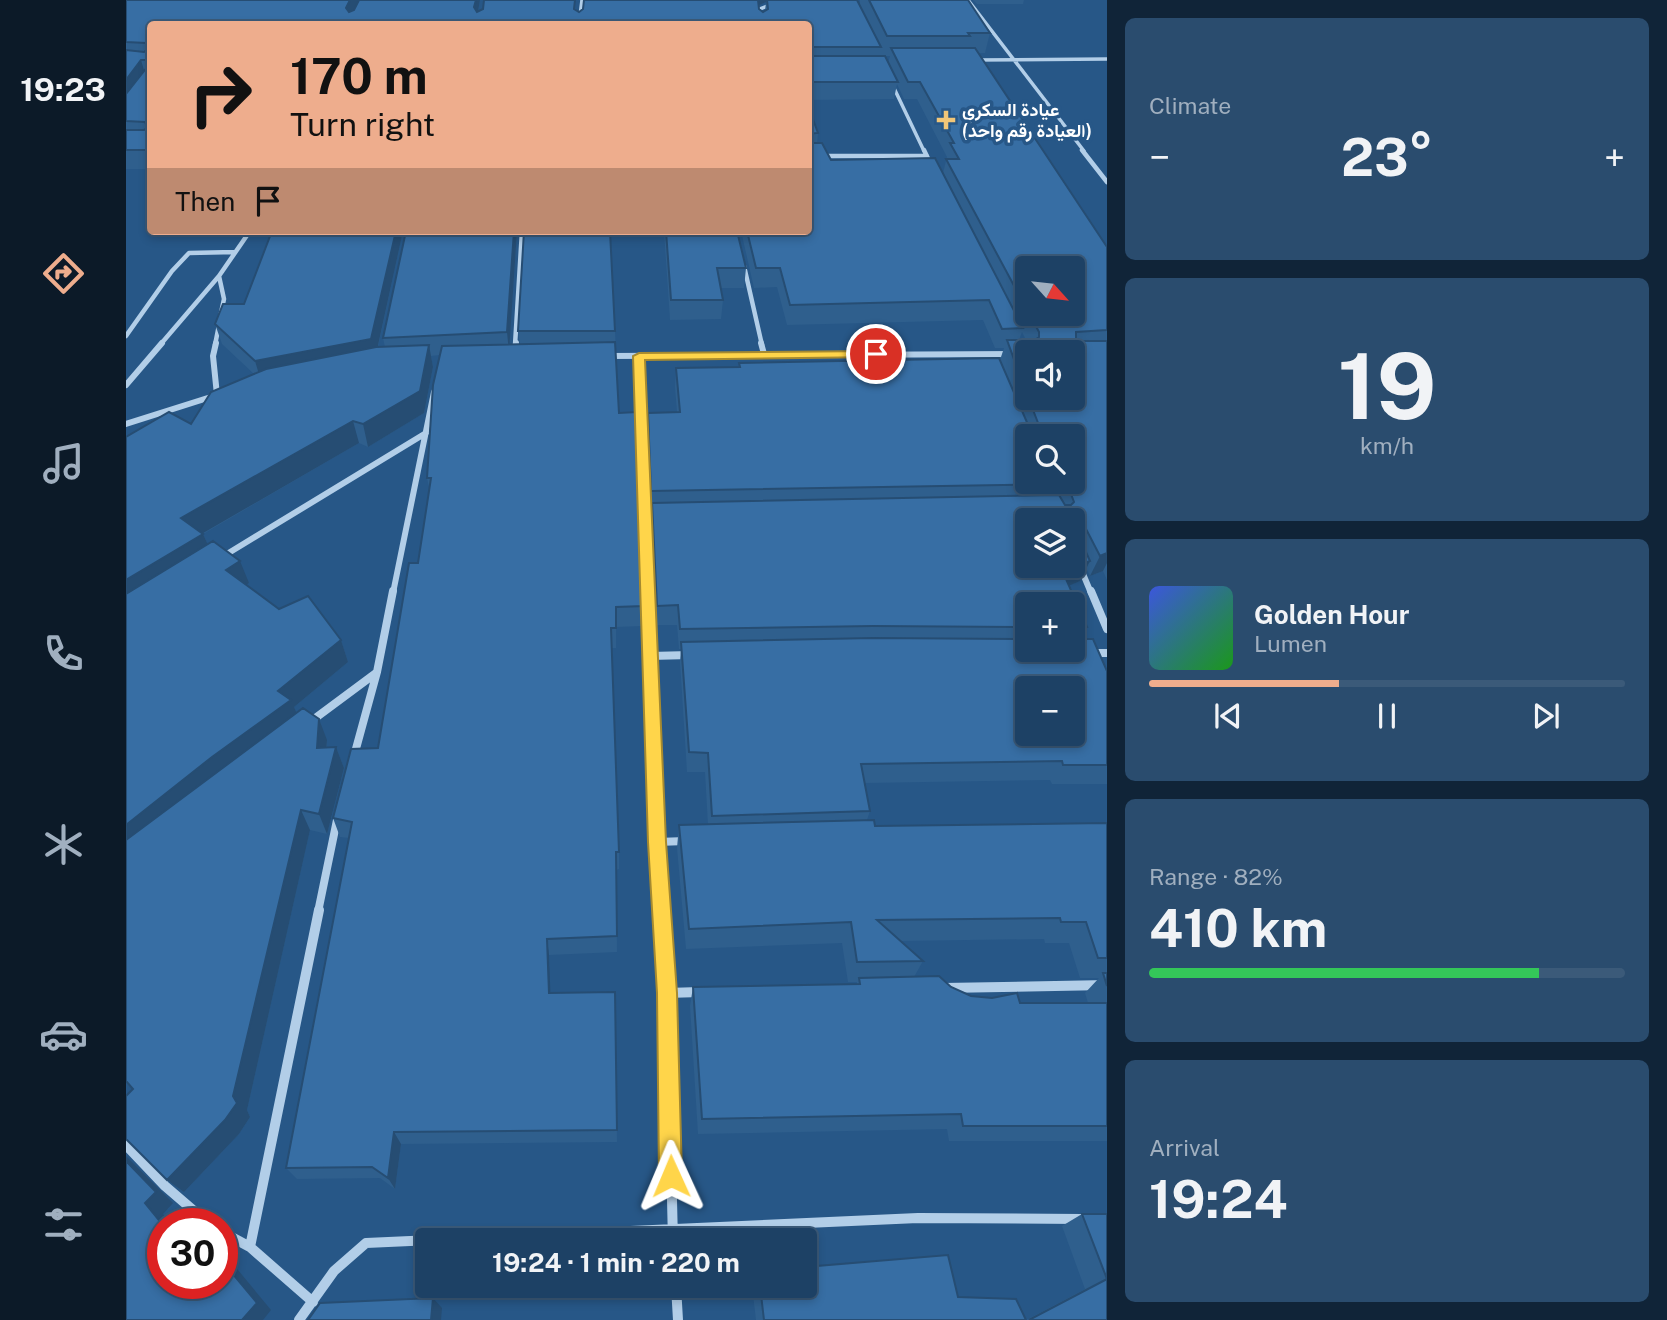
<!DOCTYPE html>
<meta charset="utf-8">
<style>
:root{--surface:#1d4165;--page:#2a4c6e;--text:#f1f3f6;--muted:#a0afbf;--line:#3b5a79;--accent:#eead8d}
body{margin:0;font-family:"Public Sans",Vazirmatn,sans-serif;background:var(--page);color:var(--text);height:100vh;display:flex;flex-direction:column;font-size:26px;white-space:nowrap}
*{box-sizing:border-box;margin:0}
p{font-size:23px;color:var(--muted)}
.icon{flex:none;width:38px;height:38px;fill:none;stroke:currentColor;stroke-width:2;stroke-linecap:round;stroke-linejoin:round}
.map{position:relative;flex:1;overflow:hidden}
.drawer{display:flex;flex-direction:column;gap:18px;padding:18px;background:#102438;width:560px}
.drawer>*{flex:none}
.hud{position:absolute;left:21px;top:21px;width:665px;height:214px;border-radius:7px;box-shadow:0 4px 10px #0003,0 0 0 2px var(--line);background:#eead8d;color:#111;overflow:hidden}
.needle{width:46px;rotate:117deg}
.buttons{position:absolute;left:889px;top:256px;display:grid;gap:14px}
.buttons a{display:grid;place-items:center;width:70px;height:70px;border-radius:7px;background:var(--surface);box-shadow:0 4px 10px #0003,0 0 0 2px var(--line);font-size:35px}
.speed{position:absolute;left:21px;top:1208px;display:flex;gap:14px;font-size:35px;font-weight:700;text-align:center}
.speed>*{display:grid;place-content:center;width:91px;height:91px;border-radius:50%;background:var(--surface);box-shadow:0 4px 10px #0003,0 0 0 2px var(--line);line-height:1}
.speed .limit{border:10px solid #d22;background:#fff;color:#111}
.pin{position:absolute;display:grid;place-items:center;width:60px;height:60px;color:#fff;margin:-30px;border:4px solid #fff;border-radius:50%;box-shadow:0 2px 7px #0007}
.me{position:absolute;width:77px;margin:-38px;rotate:359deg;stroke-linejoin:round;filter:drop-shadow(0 0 5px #0008)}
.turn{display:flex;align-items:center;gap:24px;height:147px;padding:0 28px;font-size:32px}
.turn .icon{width:91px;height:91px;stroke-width:2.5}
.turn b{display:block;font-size:49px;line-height:60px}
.then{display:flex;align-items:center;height:66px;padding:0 28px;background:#0003;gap:14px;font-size:26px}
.big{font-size:52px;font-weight:700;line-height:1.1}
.drawer .widget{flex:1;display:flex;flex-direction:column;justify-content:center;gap:10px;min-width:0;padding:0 24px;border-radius:10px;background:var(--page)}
.drawer .dial{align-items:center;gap:0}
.dial b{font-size:91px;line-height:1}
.song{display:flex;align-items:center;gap:21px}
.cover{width:84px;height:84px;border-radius:10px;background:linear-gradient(135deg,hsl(230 70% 55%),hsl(120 70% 35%))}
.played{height:7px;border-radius:4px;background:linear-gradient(90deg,var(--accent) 40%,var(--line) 40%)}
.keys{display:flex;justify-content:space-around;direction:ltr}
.heat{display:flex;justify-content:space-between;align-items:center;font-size:38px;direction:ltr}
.charge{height:10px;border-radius:5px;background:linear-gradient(90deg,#34c759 82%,var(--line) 0)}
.trip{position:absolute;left:289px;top:1228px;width:402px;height:70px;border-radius:7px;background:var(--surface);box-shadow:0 4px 10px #0003,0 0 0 2px var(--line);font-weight:700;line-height:70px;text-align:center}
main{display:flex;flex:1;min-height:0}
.menu{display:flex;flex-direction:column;width:126px;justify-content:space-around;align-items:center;background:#0c1a28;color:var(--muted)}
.menu .icon{width:49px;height:49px}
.menu .on{color:var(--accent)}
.menu b{font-size:32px;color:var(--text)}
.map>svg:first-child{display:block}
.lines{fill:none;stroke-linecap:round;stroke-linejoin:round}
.street-far4{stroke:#b2cee8;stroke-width:3.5}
.street-far3{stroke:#b2cee8;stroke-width:4.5}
.street-far2{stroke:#b2cee8;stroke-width:6}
.street-far1{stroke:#b2cee8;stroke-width:8}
.street{stroke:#b2cee8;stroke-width:10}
.wall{fill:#2f5f8d;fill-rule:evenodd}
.shaded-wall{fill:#264d73}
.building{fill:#376ea4;stroke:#264d73;stroke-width:2;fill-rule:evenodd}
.route{fill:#ffd54a;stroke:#a68a30;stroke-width:2}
.poi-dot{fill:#f1c678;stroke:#275787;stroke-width:2.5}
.labels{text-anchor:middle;stroke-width:7;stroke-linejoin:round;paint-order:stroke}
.far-poi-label{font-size:18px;font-weight:bold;fill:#fff;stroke:#275787;text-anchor:start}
</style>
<main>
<nav class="menu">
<b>19:23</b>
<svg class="icon on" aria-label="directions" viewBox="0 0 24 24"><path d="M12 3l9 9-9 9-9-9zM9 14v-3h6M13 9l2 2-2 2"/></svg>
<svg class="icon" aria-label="music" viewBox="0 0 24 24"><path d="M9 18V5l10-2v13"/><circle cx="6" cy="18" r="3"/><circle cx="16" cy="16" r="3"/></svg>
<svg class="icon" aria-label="phone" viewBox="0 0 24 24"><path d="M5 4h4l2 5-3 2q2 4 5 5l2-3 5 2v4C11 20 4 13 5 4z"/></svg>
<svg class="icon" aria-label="climate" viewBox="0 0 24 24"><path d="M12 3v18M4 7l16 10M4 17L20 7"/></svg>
<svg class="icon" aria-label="car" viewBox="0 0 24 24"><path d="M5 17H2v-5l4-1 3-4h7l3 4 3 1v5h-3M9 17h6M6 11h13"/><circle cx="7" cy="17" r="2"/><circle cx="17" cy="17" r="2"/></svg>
<svg class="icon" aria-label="filters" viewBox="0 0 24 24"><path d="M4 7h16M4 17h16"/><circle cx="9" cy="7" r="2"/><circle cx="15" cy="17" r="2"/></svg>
</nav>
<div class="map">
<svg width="981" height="1320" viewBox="0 0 981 1320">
<rect width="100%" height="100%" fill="#275787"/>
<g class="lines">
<path class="street-far4" d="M842 0 958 151
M453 24 456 0
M636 24 634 9 647 4
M849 60 981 59
M767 86 798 151"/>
<path class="street-far3" d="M798 150 806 167
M956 150 981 182
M682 156H801
M618 266 636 345
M93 276 98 299 95 313
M0 336 46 271 63 253 109 252
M34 345 93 276 124 231
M89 345 93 325
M389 345 396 231"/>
<path class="street-far2" d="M90 343 87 356 91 395
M635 343 638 354
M389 353 390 343
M482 356 901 354
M513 356 522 593
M0 385 36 343
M0 424 88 396
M947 550 965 593
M96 557 300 433
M267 593 308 392"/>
<path class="street-far1" d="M522 591 536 912
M965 591 981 629
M964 653H981
M524 656 564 655
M184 722 250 673
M228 756 251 672 267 591
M531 842 560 841
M192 912 212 815"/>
<path class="street" d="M535 910 541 993 547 1241
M817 988 981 985
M541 993 574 992
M0 1145 39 1186 82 1223
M96 1232 124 1247 187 1302
M124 1247 193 910
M550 1286 552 1320
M173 1320 208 1271 240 1243 792 1218 956 1219"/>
</g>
<path class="wall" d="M0 0H354L352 12 450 10 453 12 457 9 458 0H731L734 5V0H842L864 33 859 53H852L981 247V580L977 571 964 576 960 568 954 581 943 585 961 627 954 639 981 671V784H926L924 780 739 783 744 811 741 820 749 826 981 823V1141H823L821 1129 572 1134 564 1006 567 987 731 984V982H722L716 943 560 949 551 848 553 825H582L579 772H561L554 662 555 649H553L551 625H530L522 433V413L551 412 549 387 550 368 613 367V363L877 368 874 360 878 348H869L857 320 661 325 651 287 628 288 615 231H682V106L692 133 691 143 705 160 817 173 821 157 791 99H778L771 84 768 99 682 100V24H24V169H0ZM640 2 639 11 637 12 633 9V5ZM759 56H764L762 63ZM901 268 947 313H901ZM896 332 900 340H893ZM901 352 947 397H901ZM901 436H947V481H901ZM901 604H947V649H901ZM918 939 919 943H943L954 978H973L959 993 962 1003H894L845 996 825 987 788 977 797 961 774 941Z
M847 0H898L897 4H851Z
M146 231H277L252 347H259L257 338 280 231H391L383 344H394L392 331H489L493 413 518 606 517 626 490 627V648H486L493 852V869L490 870 491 952 423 955 424 993 489 992 491 1142 275 1144 269 1189 254 1178 171 1179 160 1168 223 838 214 837 207 818 252 748 292 563 303 487 301 478 314 355 305 356 307 367 298 413 242 447 233 443 77 534 82 545 123 583 120 585 153 609 215 640 222 662 168 707 170 713 201 740V748L210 747 218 768 201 834 184 830 121 1110 124 1117 113 1134 58 1192 41 1180 7 1089 65 424 128 374 96 344 89 324 118 304Z
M538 231H611L620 268 618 288H595L597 300 595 319 544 320Z
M956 1214H981V1320H630L626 1286H679L832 1297 900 1320 959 1289 936 1226Z"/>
<path class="shaded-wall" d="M224 0H234L223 24 220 8Z
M350 0H354L350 23 348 7Z
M631 0H640V2L631 6Z
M15 60 20 77 0 105V80Z
M270 231H277L249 359 135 381 129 361Z
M388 231H391L383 352 381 332Z
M303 345 307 367 298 413 242 447 237 424Z
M227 421 233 443 65 540 55 518Z
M958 525 948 545 952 526Z
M77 534 87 556 0 610V580Z
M981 553V563L977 571 964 576 974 556Z
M114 561 123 583 109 593 100 570Z
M964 561 954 581 928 592 937 572Z
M215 640 222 662 168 707 174 721 0 856V825L152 691Z
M193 719 201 740 199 769 191 748Z
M210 747 218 768 201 834 193 814Z
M175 810 184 830 121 1110 124 1117 113 1134 58 1192 41 1180 107 1096Z
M421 939 423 955 425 1009 423 993Z
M268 1132 275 1144 269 1189 262 1178Z
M0 1156 47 1203 37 1214 44 1223H37V1225L19 1203 0 1161Z
M96 1258 107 1264 145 1310 137 1320H116L96 1261Z
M307 1298 316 1308 315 1320H305Z"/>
<path class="building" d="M0 0H224L220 8 223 12 228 10 233 0H350L348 7 351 12 357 9 358 0H449L448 9 453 12 457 9 458 0H632L633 9 637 12 642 9 641 0H731L755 47H684L682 49V24H24V150H0V130H18L22 128 19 122 0 121V94L22 66V60H15L0 80V50L18 52 23 48 20 43 0 42Z
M743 0H842L864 33H842L844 36H761Z
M765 48H849L981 247V330L950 332V338L955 341H981V553L974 556 958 525 952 526 951 532 964 561 937 572 961 627H947V604H901V627L747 626 554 629 552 605 531 606 526 503 933 495 939 505H945L948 502 940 481H947V436H901V481H928L929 484 525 491 522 413 554 412 550 368 614 367 613 363 873 358 903 427 909 431 914 428 902 397H947V352H901V395L881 340H909L913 337V332L903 313H947V268H901V310L820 159H833L824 143H828L794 82H782ZM901 520H947V565H901Z
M682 54 684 56H759L772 82H682Z
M682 106 692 133 682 134Z
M682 141 684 143H696L705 160 809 158 897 328 876 329 863 300 664 305 654 268H630L621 231H682Z
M146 231H270L245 339 129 361 89 324 97 304H118Z
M280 231H388L381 332 257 338Z
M398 231H484L489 331H392Z
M540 231H611L620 268H591L597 300H545Z
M489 342 493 413 511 412 518 606 490 607V628H485L493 852H490L491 936 421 939 423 993 489 992 491 1130 268 1132 262 1178 246 1167 160 1168 226 822 207 818 225 749 252 748 283 563H292L305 478H301L307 385 316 346Z
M303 345 294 391 237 424 227 421 55 518 77 534 0 580V437L43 412 65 424 85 392 140 369 250 347Z
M87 541 114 561 100 570 153 609 182 596 215 640 152 691 165 700 86 757 0 825V594Z
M747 638 901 639V649H947V639H967L981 671V765H937L936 761 735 764 744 811 586 816 582 753 563 752 555 642ZM901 688H947V733H901Z
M177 708 193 719 191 748 210 747 193 814 175 810 107 1096 111 1103 99 1120 41 1180 0 1139V1096L7 1089 0 1081V840Z
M748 820 749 826 981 823V958H972L960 922H935L934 918 751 920 797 961 731 962 725 922 563 929 553 825Z
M977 973H981V986Z
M813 976 825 987 845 996 866 998 891 993 894 1003H981V1126H837L835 1114 576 1119 567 987 734 984 733 978Z
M0 1161 30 1192 19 1203 37 1225V1283H96V1261L131 1303 116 1320H0Z
M956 1214H981V1320H903L981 1279Z
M822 1255 832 1297 890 1299 900 1320H638L634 1286H679V1267Z
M307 1298 305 1320H182L194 1303Z"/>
<path class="route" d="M750 351 756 354 754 357 519 360 540 842 551 993 556 1176 553 1184 545 1188 537 1184 533 1176 531 993 522 842 507 356 513 353Z"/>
<path class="poi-dot" d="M816.5 109.5h7v7h7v7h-7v7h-7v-7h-7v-7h7z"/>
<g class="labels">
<g class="far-poi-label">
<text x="836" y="116">عيادة السكري<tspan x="836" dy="21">(العيادة رقم واحد)</tspan></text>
</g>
</g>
</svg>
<div class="buttons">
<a><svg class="needle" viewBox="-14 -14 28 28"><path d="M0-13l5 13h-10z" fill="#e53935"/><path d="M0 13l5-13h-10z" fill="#a0afbf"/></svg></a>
<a><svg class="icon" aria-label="sound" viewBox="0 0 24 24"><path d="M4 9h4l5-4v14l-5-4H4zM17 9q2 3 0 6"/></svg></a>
<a><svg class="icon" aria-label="search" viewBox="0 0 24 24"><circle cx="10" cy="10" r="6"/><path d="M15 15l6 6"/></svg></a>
<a><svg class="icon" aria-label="layers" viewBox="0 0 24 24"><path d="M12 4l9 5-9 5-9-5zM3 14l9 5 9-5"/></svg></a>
<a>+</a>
<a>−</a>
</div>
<div class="speed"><div class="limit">30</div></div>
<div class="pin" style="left:750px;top:354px;background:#d93025"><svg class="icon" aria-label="arrive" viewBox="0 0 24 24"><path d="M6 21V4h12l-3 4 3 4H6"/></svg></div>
<svg class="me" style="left:545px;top:1176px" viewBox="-20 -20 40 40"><path d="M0-17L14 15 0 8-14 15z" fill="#ffd54a" stroke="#fff" stroke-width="4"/></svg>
<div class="trip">19:24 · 1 min · 220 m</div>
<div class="hud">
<div class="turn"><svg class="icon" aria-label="right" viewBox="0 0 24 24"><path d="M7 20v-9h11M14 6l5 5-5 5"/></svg><div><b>170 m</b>Turn right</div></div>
<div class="then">Then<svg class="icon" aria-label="arrive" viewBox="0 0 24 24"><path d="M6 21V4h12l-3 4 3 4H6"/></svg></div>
</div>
</div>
<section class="drawer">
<div class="widget"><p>Climate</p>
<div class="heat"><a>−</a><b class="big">23°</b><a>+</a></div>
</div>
<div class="widget dial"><b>19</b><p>km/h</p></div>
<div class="widget">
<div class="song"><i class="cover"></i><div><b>Golden Hour</b><p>Lumen</p></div></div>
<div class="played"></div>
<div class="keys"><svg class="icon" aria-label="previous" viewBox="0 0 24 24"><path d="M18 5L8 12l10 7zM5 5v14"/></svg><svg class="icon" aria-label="pause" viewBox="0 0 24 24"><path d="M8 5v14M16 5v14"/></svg><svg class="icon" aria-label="next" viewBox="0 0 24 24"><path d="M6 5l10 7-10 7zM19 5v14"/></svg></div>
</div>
<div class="widget"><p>Range · 82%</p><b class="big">410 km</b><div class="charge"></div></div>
<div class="widget"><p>Arrival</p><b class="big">19:24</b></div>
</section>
</main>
